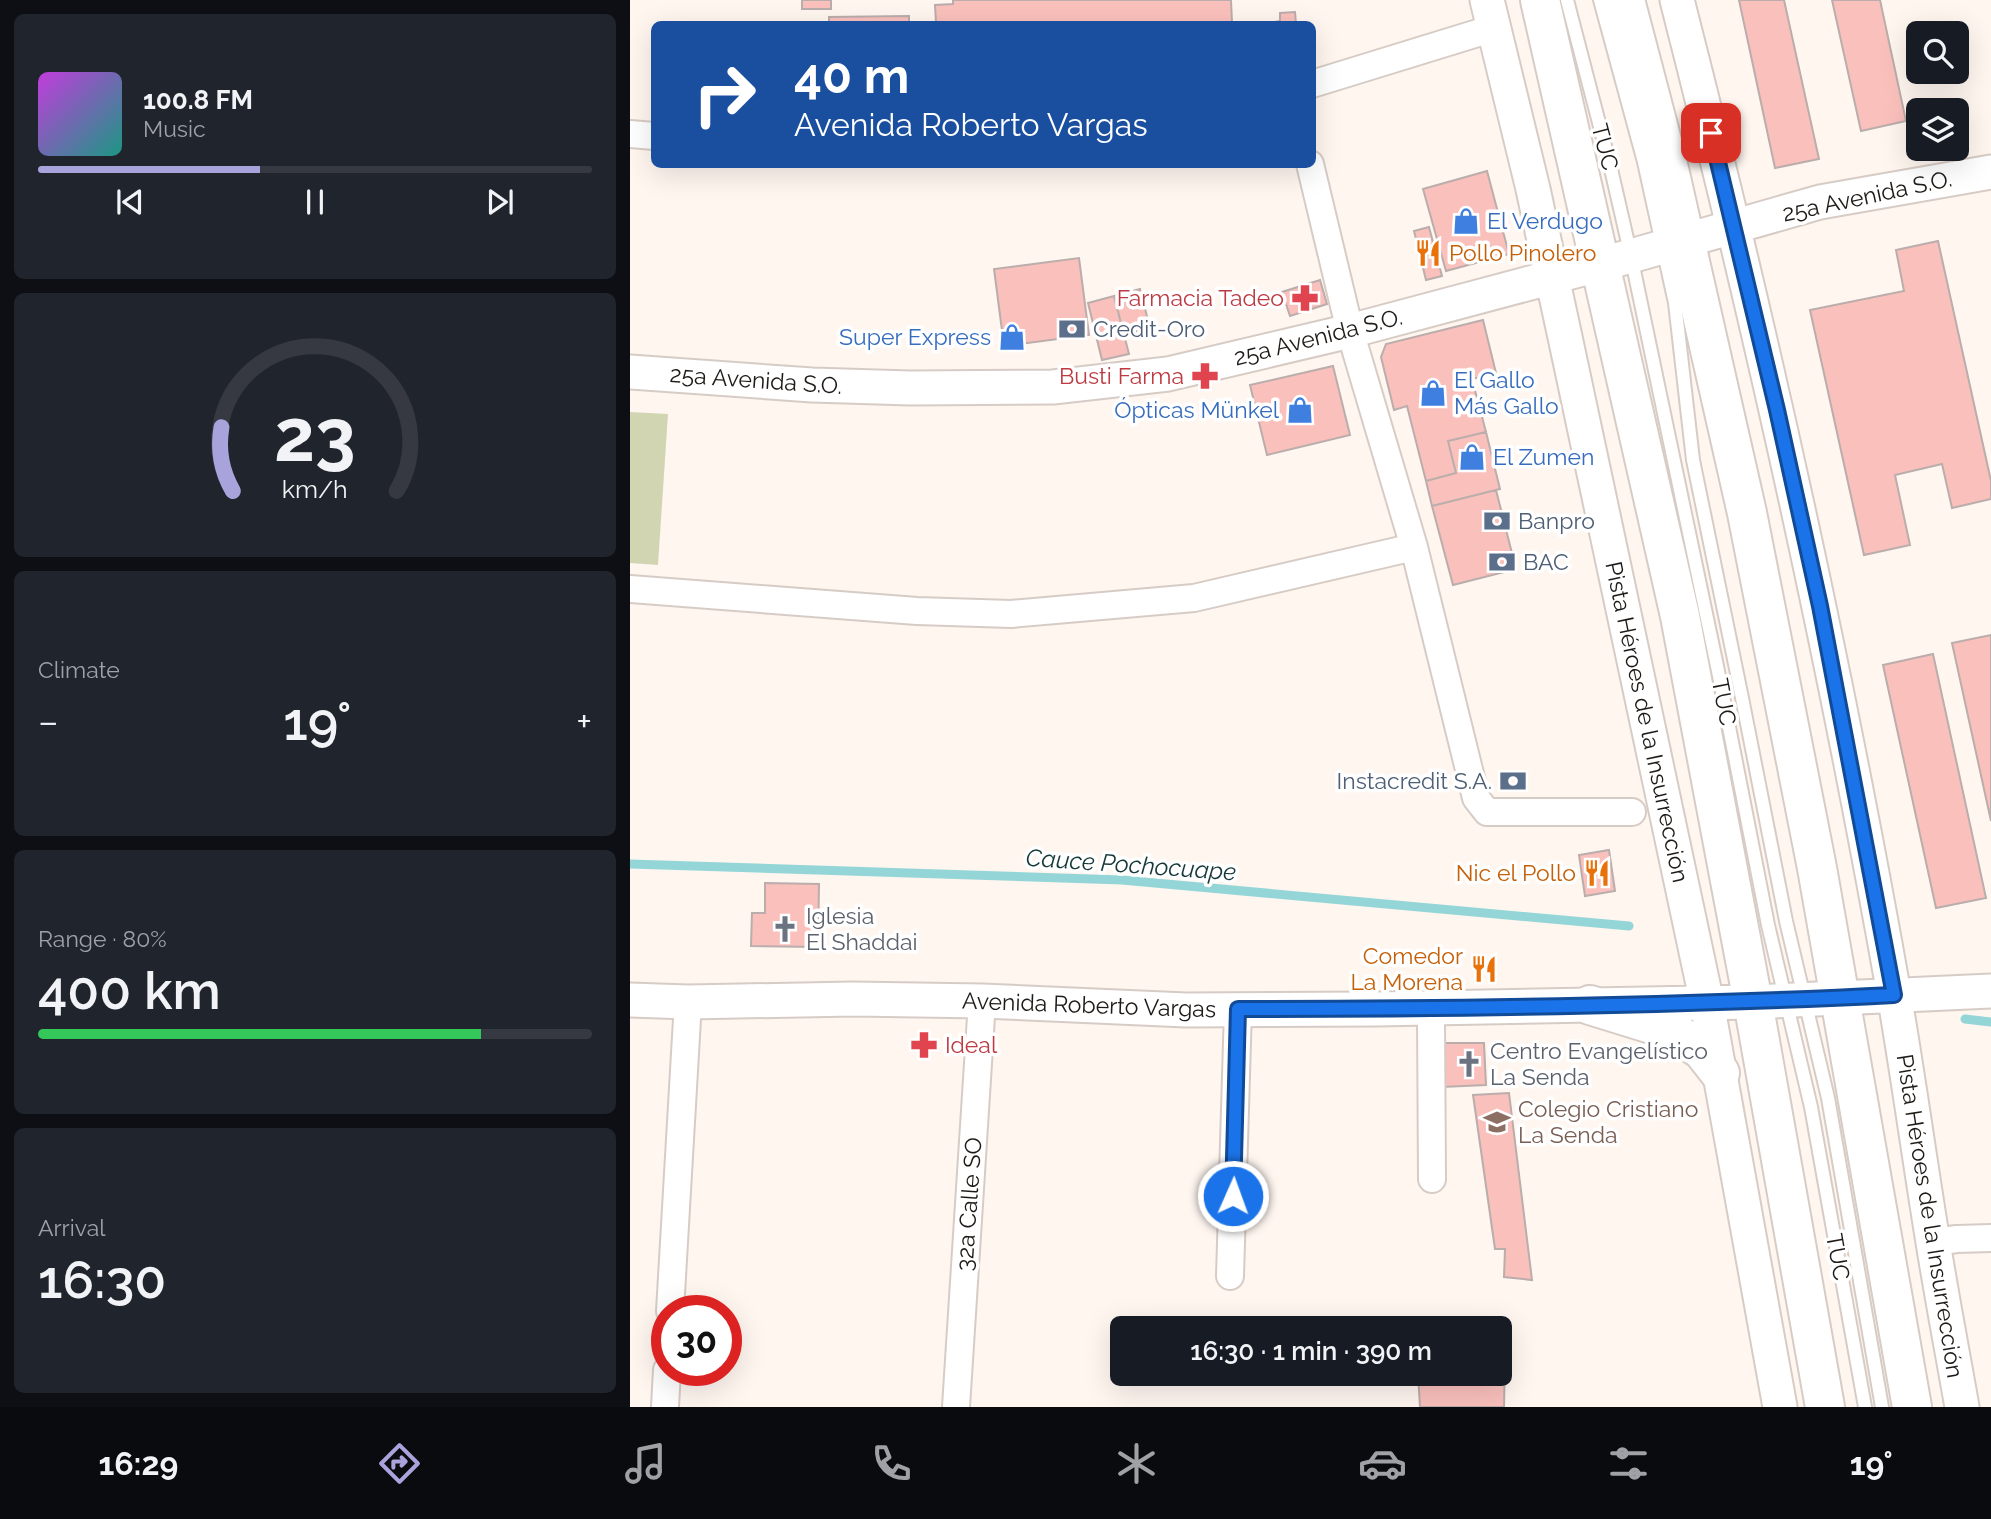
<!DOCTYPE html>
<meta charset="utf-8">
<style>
:root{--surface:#171b24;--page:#20242c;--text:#f1f3f6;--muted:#9ea1a6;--line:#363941;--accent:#a9a3db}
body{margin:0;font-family:Raleway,sans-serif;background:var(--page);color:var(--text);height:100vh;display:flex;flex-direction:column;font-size:26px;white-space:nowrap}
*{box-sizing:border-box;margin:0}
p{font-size:23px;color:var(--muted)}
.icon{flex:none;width:38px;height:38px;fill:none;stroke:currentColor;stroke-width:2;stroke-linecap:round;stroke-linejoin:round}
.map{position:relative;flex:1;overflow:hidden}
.sheet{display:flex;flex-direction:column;gap:14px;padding:14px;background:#0d0f14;width:630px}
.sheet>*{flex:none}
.top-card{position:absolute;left:21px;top:21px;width:665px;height:147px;border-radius:10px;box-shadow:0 7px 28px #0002;background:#1a4fa0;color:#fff;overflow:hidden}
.controls{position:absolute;left:1276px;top:21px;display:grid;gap:14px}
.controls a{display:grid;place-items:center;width:63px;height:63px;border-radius:10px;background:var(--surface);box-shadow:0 7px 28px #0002;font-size:35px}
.speed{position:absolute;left:21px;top:1295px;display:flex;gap:14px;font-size:35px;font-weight:700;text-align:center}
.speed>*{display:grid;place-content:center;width:91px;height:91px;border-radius:50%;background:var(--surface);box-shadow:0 7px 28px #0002;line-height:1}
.speed .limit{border:10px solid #d22;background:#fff;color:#111}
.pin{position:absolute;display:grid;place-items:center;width:60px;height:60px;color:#fff;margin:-30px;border-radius:14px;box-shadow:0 4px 10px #0006}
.me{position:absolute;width:77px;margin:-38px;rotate:2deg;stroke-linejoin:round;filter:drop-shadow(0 0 5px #0008)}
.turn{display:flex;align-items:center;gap:24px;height:147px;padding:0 28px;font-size:32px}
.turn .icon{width:91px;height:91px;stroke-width:2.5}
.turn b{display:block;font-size:49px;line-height:60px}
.big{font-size:52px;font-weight:600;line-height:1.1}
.sheet .card{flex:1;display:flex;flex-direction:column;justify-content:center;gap:10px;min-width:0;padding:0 24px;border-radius:10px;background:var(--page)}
.sheet .dial{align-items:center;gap:0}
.dial svg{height:182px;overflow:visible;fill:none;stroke:var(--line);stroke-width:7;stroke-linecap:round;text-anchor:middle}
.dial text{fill:var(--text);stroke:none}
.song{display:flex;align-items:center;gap:21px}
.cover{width:84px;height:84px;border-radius:10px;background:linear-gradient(135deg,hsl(290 70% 55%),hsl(170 70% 35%))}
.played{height:7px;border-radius:4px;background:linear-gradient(90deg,var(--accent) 40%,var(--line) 40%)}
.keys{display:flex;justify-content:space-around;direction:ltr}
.heat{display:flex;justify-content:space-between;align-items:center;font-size:38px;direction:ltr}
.charge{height:10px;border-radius:5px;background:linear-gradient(90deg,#34c759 80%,var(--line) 0)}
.trip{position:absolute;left:480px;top:1316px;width:402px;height:70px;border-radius:10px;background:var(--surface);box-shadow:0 7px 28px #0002;font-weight:600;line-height:70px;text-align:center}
.tab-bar{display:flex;height:112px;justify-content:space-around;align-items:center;background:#090b0e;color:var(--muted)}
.tab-bar .icon{width:49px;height:49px}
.tab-bar .active{color:var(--accent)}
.tab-bar b{font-size:32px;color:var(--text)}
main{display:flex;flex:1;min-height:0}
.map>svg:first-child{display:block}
.green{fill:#d1d5b2}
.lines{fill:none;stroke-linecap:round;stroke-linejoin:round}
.stream{stroke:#94d6d7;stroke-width:9}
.building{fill:#fac0bc;stroke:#baadac;stroke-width:2}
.service-casing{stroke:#d7ccc5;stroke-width:16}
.minor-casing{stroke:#d7ccc5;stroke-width:30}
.tertiary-casing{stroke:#d7ccc5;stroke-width:37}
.primary-casing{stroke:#d7ccc5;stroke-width:42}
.service{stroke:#fff;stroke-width:12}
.minor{stroke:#fff;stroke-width:26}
.tertiary{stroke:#fff;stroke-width:33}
.primary{stroke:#fff;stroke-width:38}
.route-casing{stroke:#114b97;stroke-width:18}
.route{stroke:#1a73e8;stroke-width:12}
.labels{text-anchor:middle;stroke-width:7;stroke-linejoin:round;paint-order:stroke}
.street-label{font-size:23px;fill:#1e1a17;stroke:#fff}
.shop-label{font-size:23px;fill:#366cbe;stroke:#fff;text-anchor:start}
.food-label{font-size:23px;fill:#c56008;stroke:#fff;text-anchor:end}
.health-label{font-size:23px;fill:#be3a42;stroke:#fff;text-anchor:end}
.service-label{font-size:23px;fill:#4e5e75;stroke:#fff;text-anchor:start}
.worship-label{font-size:23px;fill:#5b616d;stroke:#fff;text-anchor:start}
.education-label{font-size:23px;fill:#785e54;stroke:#fff;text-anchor:start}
.water-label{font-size:24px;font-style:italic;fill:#173839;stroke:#fff}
</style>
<main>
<section class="sheet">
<div class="card">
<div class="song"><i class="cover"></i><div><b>100.8 FM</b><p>Music</p></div></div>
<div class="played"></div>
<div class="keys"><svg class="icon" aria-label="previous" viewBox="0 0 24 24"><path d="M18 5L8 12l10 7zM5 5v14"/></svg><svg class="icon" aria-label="pause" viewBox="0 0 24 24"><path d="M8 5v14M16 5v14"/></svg><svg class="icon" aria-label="next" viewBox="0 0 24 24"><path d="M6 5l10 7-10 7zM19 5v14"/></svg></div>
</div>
<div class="card dial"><svg viewBox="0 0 100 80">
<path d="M14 69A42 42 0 1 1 86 69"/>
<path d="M14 69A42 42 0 0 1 9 41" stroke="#a9a3db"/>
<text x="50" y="56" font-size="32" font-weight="700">23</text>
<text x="50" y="72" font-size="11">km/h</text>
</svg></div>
<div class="card"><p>Climate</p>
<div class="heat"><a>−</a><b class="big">19°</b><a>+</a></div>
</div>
<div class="card"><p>Range · 80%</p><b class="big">400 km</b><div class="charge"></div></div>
<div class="card"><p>Arrival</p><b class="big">16:30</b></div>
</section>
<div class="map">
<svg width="1361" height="1407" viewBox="0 0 1361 1407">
<rect width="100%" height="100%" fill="#fff6f0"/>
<path class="green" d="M0 412 38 414 28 565 0 563Z"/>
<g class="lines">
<path class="stream" d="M0 864 492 880 999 926
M1335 1019 1361 1022"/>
</g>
<path class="building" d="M172 0H201V9H172Z
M323 0H601L602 23H591V24H327V22L306 23 305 5 323 4Z
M1109 0H1154L1189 159 1145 168Z
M1202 0H1250L1276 121 1231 131Z
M665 12 666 24H644V22L650 21V13Z
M279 16V24H199V17Z
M857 171 879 254 816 271 793 189Z
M799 227 812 276 796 280 784 231Z
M1308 241 1361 481V499L1322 508 1312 464 1265 475 1280 545 1234 555 1180 310 1274 291 1266 250Z
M449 258 459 335 374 346 364 269Z
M690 280 697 304 660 316 652 292Z
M510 289 520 328 494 335 484 296Z
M484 296 499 354 472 360 458 303Z
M853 320 866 373 842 379 856 432 818 441 826 473 796 481 777 406 764 410 751 357 756 344Z
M703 366 720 435 637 455 620 385Z
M856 432 870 489 802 506 796 481 826 473 818 441Z
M866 490 886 569 823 585 802 506Z
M1361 635V821L1322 643Z
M1303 654 1356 898 1306 908 1253 665Z
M979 850 985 891 955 896 949 855Z
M135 883 189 884 188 947 121 946 122 913H135Z
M811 1043H854L856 1085 812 1087Z
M879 1093 902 1280 874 1277 875 1249H865L843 1095Z
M870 1356H875L874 1407H790L788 1374H870Z"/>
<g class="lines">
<defs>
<path id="service" d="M937 0 981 169 1001 256 1088 671 1138 925 1181 1107 1235 1407
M970 0 1014 162 1045 303 1063 460 1112 698 1156 921 1198 1098 1252 1407"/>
<path id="minor" d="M682 84 864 28
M0 134 24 136
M680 164 720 331 784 547 846 798 857 812H1002
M0 589 287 611 381 614 564 598 784 547
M801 1019 802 1179
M1303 1242 1327 1239 1361 1238
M600 1276 608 1009
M40 1311 58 1002
M35 1407 37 1370
M326 1407 352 1001"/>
<path id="tertiary" d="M857 0 903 189 935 337 1077 1003 1150 1407
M1047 0C1131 328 1205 660 1264 994 1278 1075 1289 1156 1302 1236 1311 1293 1322 1350 1332 1407
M0 372 182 385 280 388 423 387 538 374 720 331 1001 256 1190 202 1361 172
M0 1000 58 1002 223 999 352 1001 556 1010 746 1009 1123 1002 1361 991"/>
<path id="primary" d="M910 0 1050 616 1123 1002 1195 1407
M995 0 1036 156 1117 513 1187 868 1282 1407
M960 1005 1041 1030 1072 1050 1090 1073"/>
</defs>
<use href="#service" class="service-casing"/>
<use href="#minor" class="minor-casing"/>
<use href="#tertiary" class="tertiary-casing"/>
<use href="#primary" class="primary-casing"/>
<use href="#service" class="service"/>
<use href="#minor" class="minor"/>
<use href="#tertiary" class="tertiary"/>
<use href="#primary" class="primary"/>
</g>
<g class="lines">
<defs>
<path id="route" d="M603 1196 608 1009C827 1009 1046 1006 1264 995L1190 606 1147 410 1081 133"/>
</defs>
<use href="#route" class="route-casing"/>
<use href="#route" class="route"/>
</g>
<defs>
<symbol id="shop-bare" viewBox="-9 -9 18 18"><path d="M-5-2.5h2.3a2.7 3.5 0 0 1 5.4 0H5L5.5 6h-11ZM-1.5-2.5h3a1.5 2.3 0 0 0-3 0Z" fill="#3f7fe0" stroke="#fff" stroke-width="2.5" paint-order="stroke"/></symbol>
<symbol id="restaurant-bare" viewBox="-9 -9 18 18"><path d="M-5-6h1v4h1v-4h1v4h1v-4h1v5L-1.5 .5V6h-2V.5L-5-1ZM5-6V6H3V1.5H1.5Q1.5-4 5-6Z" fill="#e8710a" stroke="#fff" stroke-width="2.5" paint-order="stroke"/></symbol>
<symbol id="pharmacy-bare" viewBox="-9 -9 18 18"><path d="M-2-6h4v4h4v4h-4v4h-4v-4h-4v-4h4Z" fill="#e0444e" stroke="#fff" stroke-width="2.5" paint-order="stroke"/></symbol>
<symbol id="bank-bare" viewBox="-9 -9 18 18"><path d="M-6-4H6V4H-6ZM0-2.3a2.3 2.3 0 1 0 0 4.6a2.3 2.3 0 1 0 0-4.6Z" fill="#5c6f8a" stroke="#fff" stroke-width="2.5" paint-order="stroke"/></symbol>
<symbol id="church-bare" viewBox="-9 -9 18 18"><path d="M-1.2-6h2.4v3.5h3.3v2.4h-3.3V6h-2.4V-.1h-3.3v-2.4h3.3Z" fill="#6b7280" stroke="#fff" stroke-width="2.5" paint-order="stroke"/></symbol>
<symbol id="school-bare" viewBox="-9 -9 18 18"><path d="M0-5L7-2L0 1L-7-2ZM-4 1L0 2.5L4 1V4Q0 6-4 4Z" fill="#8d6e63" stroke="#fff" stroke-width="2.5" paint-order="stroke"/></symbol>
</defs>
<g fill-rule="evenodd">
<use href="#shop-bare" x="817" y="202" width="38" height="38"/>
<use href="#restaurant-bare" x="779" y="234" width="38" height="38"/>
<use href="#pharmacy-bare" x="656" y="279" width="38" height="38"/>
<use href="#bank-bare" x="423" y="310" width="38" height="38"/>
<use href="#shop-bare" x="363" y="318" width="38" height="38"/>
<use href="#pharmacy-bare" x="556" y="357" width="38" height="38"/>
<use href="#shop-bare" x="784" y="374" width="38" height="38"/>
<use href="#shop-bare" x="651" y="391" width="38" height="38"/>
<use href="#shop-bare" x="823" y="438" width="38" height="38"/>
<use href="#bank-bare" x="848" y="502" width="38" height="38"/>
<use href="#bank-bare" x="853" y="543" width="38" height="38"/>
<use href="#bank-bare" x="864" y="762" width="38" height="38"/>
<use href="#restaurant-bare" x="948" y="854" width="38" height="38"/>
<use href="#church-bare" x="136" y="910" width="38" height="38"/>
<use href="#restaurant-bare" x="835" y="950" width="38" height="38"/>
<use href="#pharmacy-bare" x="275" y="1026" width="38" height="38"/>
<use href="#church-bare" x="820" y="1045" width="38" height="38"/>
<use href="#school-bare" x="848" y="1103" width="38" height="38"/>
</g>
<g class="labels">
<g class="street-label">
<text transform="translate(975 147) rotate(75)" y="8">TUC</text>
<text transform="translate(1237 196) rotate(-12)" y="8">25a Avenida S.O.</text>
<text transform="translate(688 337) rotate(-14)" y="8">25a Avenida S.O.</text>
<text transform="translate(126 380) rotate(4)" y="8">25a Avenida S.O.</text>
<text transform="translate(1094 702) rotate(79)" y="8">TUC</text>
<text transform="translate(1017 722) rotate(78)" y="8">Pista Héroes de la Insurrección</text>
<text transform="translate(459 1005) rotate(2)" y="8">Avenida Roberto Vargas</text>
<text transform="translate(339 1204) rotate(-86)" y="8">32a Calle SO</text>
<text transform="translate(1300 1216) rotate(81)" y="8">Pista Héroes de la Insurrección</text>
<text transform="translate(1208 1257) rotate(80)" y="8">TUC</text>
</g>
<g class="shop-label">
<text x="857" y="229">El Verdugo</text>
<text x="361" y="345" text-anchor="end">Super Express</text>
<text x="824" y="388">El Gallo<tspan x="824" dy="26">Más Gallo</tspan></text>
<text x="649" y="418" text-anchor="end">Ópticas Münkel</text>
<text x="863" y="465">El Zumen</text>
</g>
<g class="food-label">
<text x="819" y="261" text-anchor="start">Pollo Pinolero</text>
<text x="946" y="881">Nic el Pollo</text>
<text x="833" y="964">Comedor<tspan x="833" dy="26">La Morena</tspan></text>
</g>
<g class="health-label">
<text x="654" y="306">Farmacia Tadeo</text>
<text x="554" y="384">Busti Farma</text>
<text x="315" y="1053" text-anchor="start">Ideal</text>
</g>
<g class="service-label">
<text x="463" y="337">Credit-Oro</text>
<text x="888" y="529">Banpro</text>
<text x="893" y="570">BAC</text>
<text x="862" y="789" text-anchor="end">Instacredit S.A.</text>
</g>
<g class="worship-label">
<text x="176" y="924">Iglesia<tspan x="176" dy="26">El Shaddai</tspan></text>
<text x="860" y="1059">Centro Evangelístico<tspan x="860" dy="26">La Senda</tspan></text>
</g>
<g class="education-label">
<text x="888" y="1117">Colegio Cristiano<tspan x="888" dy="26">La Senda</tspan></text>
</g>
<g class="water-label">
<text transform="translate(501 865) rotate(4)" y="8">Cauce Pochocuape</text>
</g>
</g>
</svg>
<div class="controls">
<a><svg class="icon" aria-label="search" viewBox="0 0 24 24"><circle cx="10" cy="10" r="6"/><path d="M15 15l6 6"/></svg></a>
<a><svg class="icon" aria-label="layers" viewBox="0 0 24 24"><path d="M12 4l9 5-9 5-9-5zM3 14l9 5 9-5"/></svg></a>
</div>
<div class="speed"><div class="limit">30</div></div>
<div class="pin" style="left:1081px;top:133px;background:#d93025"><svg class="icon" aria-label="arrive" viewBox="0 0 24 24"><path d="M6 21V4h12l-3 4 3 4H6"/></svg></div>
<svg class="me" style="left:603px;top:1196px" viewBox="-20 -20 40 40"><circle r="17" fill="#1a73e8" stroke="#fff" stroke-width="3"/><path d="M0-11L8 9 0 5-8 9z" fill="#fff"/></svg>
<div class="trip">16:30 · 1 min · 390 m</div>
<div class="top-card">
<div class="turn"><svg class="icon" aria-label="right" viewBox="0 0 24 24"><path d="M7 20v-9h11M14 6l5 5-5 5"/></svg><div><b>40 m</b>Avenida Roberto Vargas</div></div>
</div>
</div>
</main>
<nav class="tab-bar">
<b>16:29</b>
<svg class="icon active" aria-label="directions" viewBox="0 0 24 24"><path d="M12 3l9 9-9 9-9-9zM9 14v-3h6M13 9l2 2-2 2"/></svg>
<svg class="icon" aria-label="music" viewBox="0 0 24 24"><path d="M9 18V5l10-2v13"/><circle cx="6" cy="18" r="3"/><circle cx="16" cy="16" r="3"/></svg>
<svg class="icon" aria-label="phone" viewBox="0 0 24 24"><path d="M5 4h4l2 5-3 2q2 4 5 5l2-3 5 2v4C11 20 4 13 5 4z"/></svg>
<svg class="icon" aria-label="climate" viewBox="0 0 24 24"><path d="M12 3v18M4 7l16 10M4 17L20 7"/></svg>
<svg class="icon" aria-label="car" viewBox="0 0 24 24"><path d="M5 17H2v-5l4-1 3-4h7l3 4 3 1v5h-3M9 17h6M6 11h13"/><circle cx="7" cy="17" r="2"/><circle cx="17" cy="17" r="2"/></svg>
<svg class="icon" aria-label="filters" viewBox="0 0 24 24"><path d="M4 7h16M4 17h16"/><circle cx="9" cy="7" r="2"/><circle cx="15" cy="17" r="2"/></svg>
<b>19°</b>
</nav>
